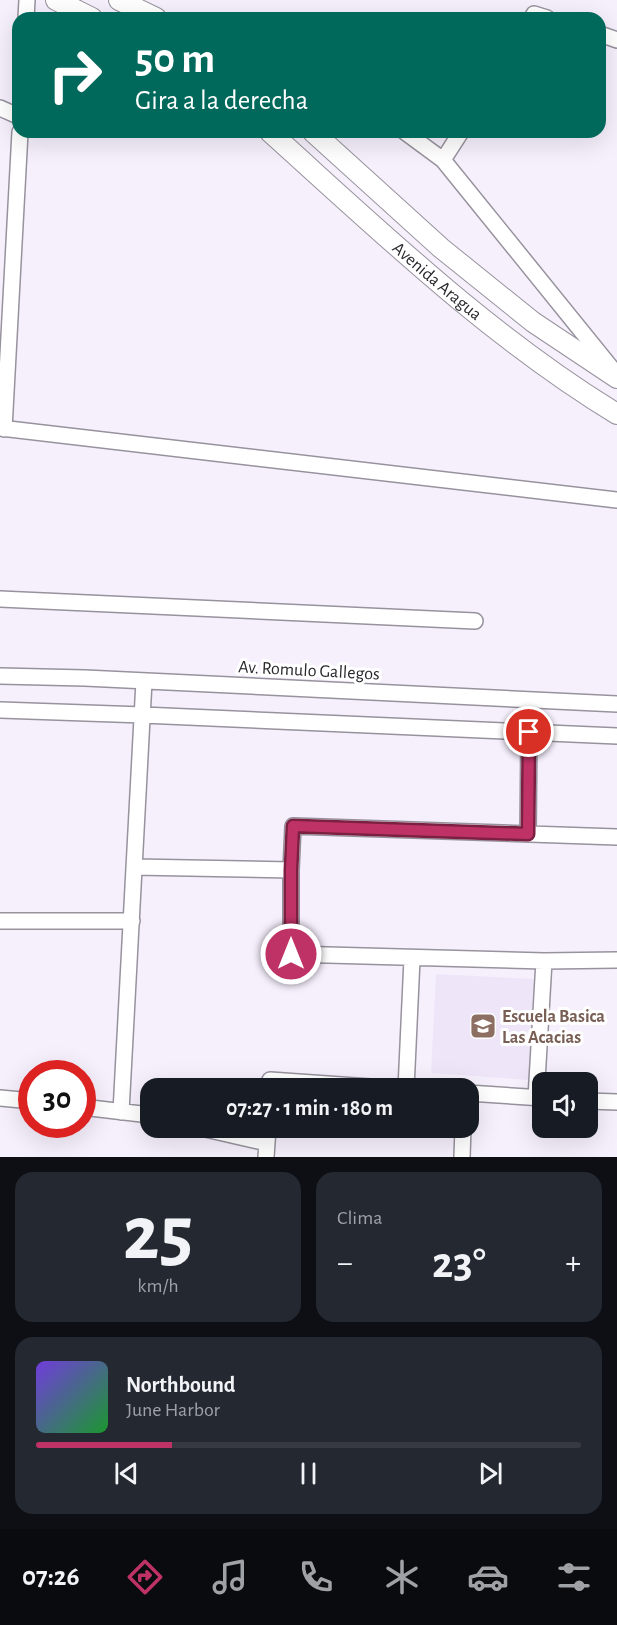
<!DOCTYPE html>
<html lang="es">
<meta charset="utf-8">
<style>
:root{--surface:#171b24;--page:#242831;--text:#f1f3f6;--muted:#9ea1a6;--line:#363941;--accent:#bf3265}
body{margin:0;font-family:"Alegreya Sans",sans-serif;background:var(--page);color:var(--text);height:100vh;display:flex;flex-direction:column;font-size:22px;white-space:nowrap}
*{box-sizing:border-box;margin:0}
p{font-size:20px;color:var(--muted)}
.icon{flex:none;width:33px;height:33px;fill:none;stroke:currentColor;stroke-width:2;stroke-linecap:round;stroke-linejoin:round}
.map{position:relative;height:1157px;overflow:hidden}
.side{display:flex;flex-direction:column;gap:15px;padding:15px;background:#0d0f14;flex:1}
.side>*{flex:none}
.hud{position:absolute;left:12px;top:12px;width:594px;height:126px;border-radius:18px;box-shadow:0 6px 24px #0002;background:#00695c;color:#fff;overflow:hidden}
.buttons{position:absolute;left:532px;top:1072px;display:grid;gap:12px}
.buttons a{display:grid;place-items:center;width:66px;height:66px;border-radius:12px;background:var(--surface);box-shadow:0 6px 24px #0002;font-size:30px}
.speed{position:absolute;left:18px;top:1060px;display:flex;gap:12px;font-size:30px;font-weight:700;text-align:center}
.speed>*{display:grid;place-content:center;width:78px;height:78px;border-radius:50%;background:var(--surface);box-shadow:0 6px 24px #0002;line-height:1}
.speed .limit{border:9px solid #d22;background:#fff;color:#111}
.pin{position:absolute;display:grid;place-items:center;width:51px;height:51px;color:#fff;margin:-26px;border:3px solid #fff;border-radius:50%;box-shadow:0 2px 6px #0007}
.me{position:absolute;width:66px;margin:-33px;rotate:0deg;stroke-linejoin:round;filter:drop-shadow(0 0 4px #0008)}
.turn{display:flex;align-items:center;gap:21px;height:126px;padding:0 24px;font-size:27px}
.turn .icon{width:78px;height:78px;stroke-width:2.5}
.turn b{display:block;font-size:42px;line-height:51px}
.big{font-size:45px;font-weight:600;line-height:1.1}
.side .card{flex:1;display:flex;flex-direction:column;justify-content:center;gap:9px;min-width:0;padding:0 21px;border-radius:18px;background:var(--page)}
.side .dial{align-items:center;gap:0}
.dial b{font-size:78px;line-height:1}
.song{display:flex;align-items:center;gap:18px}
.cover{width:72px;height:72px;border-radius:9px;background:linear-gradient(135deg,hsl(260 70% 55%),hsl(130 70% 35%))}
.played{height:6px;border-radius:3px;background:linear-gradient(90deg,var(--accent) 25%,var(--line) 25%)}
.keys{display:flex;justify-content:space-around;direction:ltr}
.heat{display:flex;justify-content:space-between;align-items:center;font-size:33px;direction:ltr}
.side .tiles{flex:1;display:grid;gap:15px;grid-template-columns:1fr 1fr}
.card:last-child{grid-column:span 2}
.trip{position:absolute;left:140px;top:1078px;width:339px;height:60px;border-radius:18px;background:var(--surface);box-shadow:0 6px 24px #0002;font-weight:600;line-height:60px;text-align:center}
.tab-bar{display:flex;height:96px;justify-content:space-around;align-items:center;background:#090b0e;color:var(--muted)}
.tab-bar .icon{width:42px;height:42px}
.tab-bar .current{color:var(--accent)}
.tab-bar b{font-size:27px;color:var(--text)}
.map>svg:first-child{display:block}
.built{fill:#eee5f9}
.lines{fill:none;stroke-linecap:round;stroke-linejoin:round}
.minor-casing{stroke:#97929d;stroke-width:18}
.tertiary-casing{stroke:#97929d;stroke-width:22}
.minor{stroke:#fff;stroke-width:15}
.tertiary{stroke:#fff;stroke-width:20}
.route-casing{stroke:#7c2042;stroke-width:15}
.route{stroke:#bf3265;stroke-width:10}
.labels{text-anchor:middle;stroke-width:6;stroke-linejoin:round;paint-order:stroke}
.street-label{font-size:18px;fill:#2a282c;stroke:#fff}
.education-label{font-size:18px;font-weight:bold;fill:#785e54;stroke:#fff;text-anchor:start}
</style>
<div class="map">
<svg width="617" height="1157" viewBox="0 0 617 1157">
<rect width="100%" height="100%" fill="#f6f0fd"/>
<path class="built" d="M436 974 534 979 530 1080 431 1073Z"/>
<g class="lines">
<defs>
<path id="minor" d="M26 18 27 0
M532 18 534 14 547 18
M600 34 617 40
M0 108 18 116
M405 132 443 160 613 370
M443 160 461 132
M0 428 617 500
M4 429 20 132
M0 599 475 621
M0 676 85 678 617 704
M0 710 143 715 617 736
M528 834 529 732
M617 837 293 826 291 870V954L544 961 617 960
M135 867 291 870
M0 921H132
M270 1089V1080L399 1089
M406 1089 412 959
M468 1093 543 1098
M0 1098 32 1101
M536 1098 544 961
M588 1101 617 1102
M82 1107 150 1115
M121 1112 144 681
M201 1128 267 1143
M266 1157 268 1128
M462 1157 463 1128"/>
<g id="tertiary">
<path d="M56 0 92 18"/>
<path d="M119 0 156 18"/>
<path id="s1" d="M270 132C381 232 489 336 617 414"/>
<path d="M313 132 441 248 533 322 617 378"/>
</g>
</defs>
<use href="#minor" class="minor-casing"/>
<use href="#tertiary" class="tertiary-casing"/>
<use href="#minor" class="minor"/>
<use href="#tertiary" class="tertiary"/>
</g>
<g class="lines">
<defs>
<path id="route" d="M291 954V870L293 826 528 834 529 732"/>
</defs>
<use href="#route" class="route-casing"/>
<use href="#route" class="route"/>
</g>
<defs>
<symbol id="school-square" viewBox="-11 -11 22 22"><rect x="-9" y="-9" width="18" height="18" rx="4" fill="#8d6e63" stroke="#fff"/><path d="M0-5L7-2L0 1L-7-2ZM-4 1L0 2.5L4 1V4Q0 6-4 4Z" fill="#fff"/></symbol>
</defs>
<g fill-rule="evenodd">
<use href="#school-square" x="468" y="1011" width="30" height="30"/>
</g>
<g class="labels">
<g class="street-label">
<text dy="6" stroke="none"><textPath href="#s1" startOffset="224">Avenida Aragua</textPath></text>
<text transform="translate(309 670) rotate(3)" y="6">Av. Romulo Gallegos</text>
</g>
<g class="education-label">
<text x="502" y="1022">Escuela Basica<tspan x="502" dy="21">Las Acacias</tspan></text>
</g>
</g>
</svg>
<div class="buttons">
<a><svg class="icon" aria-label="sound" viewBox="0 0 24 24"><path d="M4 9h4l5-4v14l-5-4H4zM17 9q2 3 0 6"/></svg></a>
</div>
<div class="speed"><div class="limit">30</div></div>
<div class="pin" style="left:529px;top:732px;background:#d93025"><svg class="icon" aria-label="arrive" viewBox="0 0 24 24"><path d="M6 21V4h12l-3 4 3 4H6"/></svg></div>
<svg class="me" style="left:291px;top:954px" viewBox="-20 -20 40 40"><circle r="17" fill="#bf3265" stroke="#fff" stroke-width="3"/><path d="M0-11L8 9 0 5-8 9z" fill="#fff"/></svg>
<div class="trip">07:27 · 1 min · 180 m</div>
<div class="hud">
<div class="turn"><svg class="icon" aria-label="right" viewBox="0 0 24 24"><path d="M7 20v-9h11M14 6l5 5-5 5"/></svg><div><b>50 m</b>Gira a la derecha</div></div>
</div>
</div>
<section class="side">
<div class="tiles">
<div class="card dial"><b>25</b><p>km/h</p></div>
<div class="card"><p>Clima</p>
<div class="heat"><a>−</a><b class="big">23°</b><a>+</a></div>
</div>
<div class="card">
<div class="song"><i class="cover"></i><div><b>Northbound</b><p>June Harbor</p></div></div>
<div class="played"></div>
<div class="keys"><svg class="icon" aria-label="previous" viewBox="0 0 24 24"><path d="M18 5L8 12l10 7zM5 5v14"/></svg><svg class="icon" aria-label="pause" viewBox="0 0 24 24"><path d="M8 5v14M16 5v14"/></svg><svg class="icon" aria-label="next" viewBox="0 0 24 24"><path d="M6 5l10 7-10 7zM19 5v14"/></svg></div>
</div>
</div>
</section>
<nav class="tab-bar">
<b>07:26</b>
<svg class="icon current" aria-label="directions" viewBox="0 0 24 24"><path d="M12 3l9 9-9 9-9-9zM9 14v-3h6M13 9l2 2-2 2"/></svg>
<svg class="icon" aria-label="music" viewBox="0 0 24 24"><path d="M9 18V5l10-2v13"/><circle cx="6" cy="18" r="3"/><circle cx="16" cy="16" r="3"/></svg>
<svg class="icon" aria-label="phone" viewBox="0 0 24 24"><path d="M5 4h4l2 5-3 2q2 4 5 5l2-3 5 2v4C11 20 4 13 5 4z"/></svg>
<svg class="icon" aria-label="climate" viewBox="0 0 24 24"><path d="M12 3v18M4 7l16 10M4 17L20 7"/></svg>
<svg class="icon" aria-label="car" viewBox="0 0 24 24"><path d="M5 17H2v-5l4-1 3-4h7l3 4 3 1v5h-3M9 17h6M6 11h13"/><circle cx="7" cy="17" r="2"/><circle cx="17" cy="17" r="2"/></svg>
<svg class="icon" aria-label="filters" viewBox="0 0 24 24"><path d="M4 7h16M4 17h16"/><circle cx="9" cy="7" r="2"/><circle cx="15" cy="17" r="2"/></svg>
</nav>
